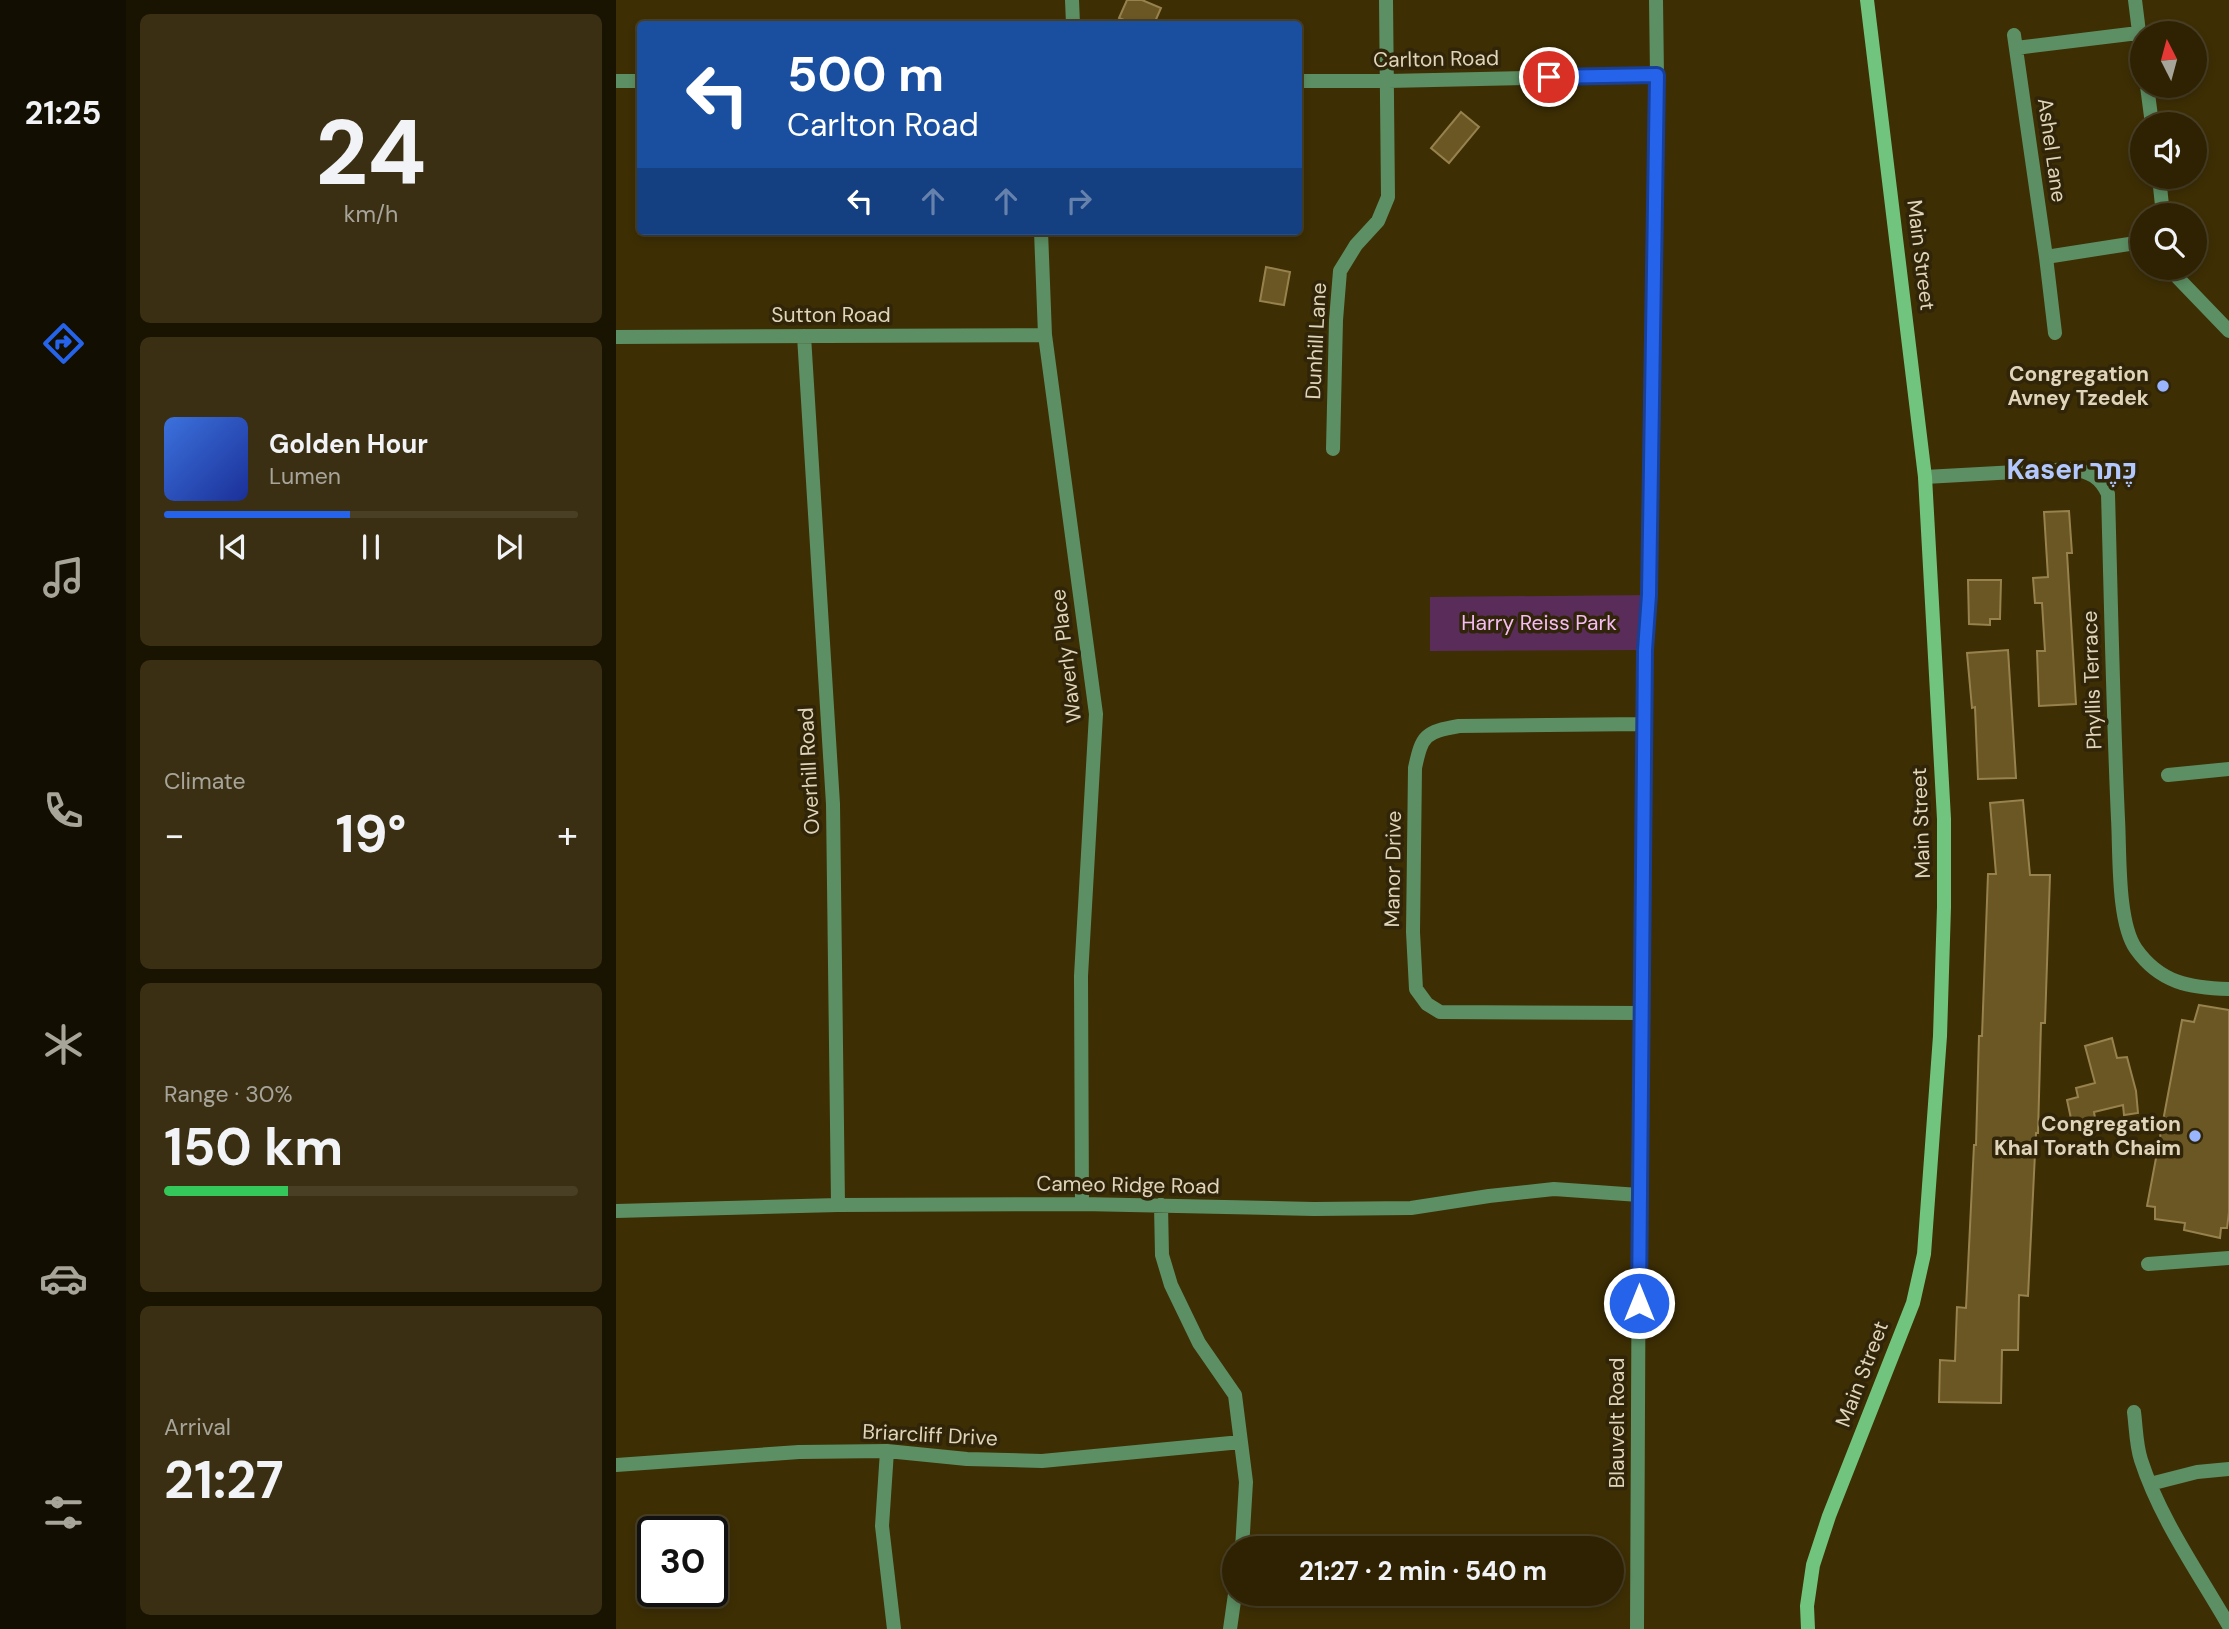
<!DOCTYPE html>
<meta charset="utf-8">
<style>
:root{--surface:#2e2203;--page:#3a2f12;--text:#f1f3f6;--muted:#a7a49a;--line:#493f25;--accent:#2563eb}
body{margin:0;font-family:"DM Sans",Heebo,sans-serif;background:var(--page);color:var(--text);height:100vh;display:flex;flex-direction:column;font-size:26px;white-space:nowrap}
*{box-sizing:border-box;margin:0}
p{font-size:23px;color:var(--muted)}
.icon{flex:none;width:38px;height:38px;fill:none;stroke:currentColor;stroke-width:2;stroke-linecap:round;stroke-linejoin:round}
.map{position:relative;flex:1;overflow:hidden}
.sheet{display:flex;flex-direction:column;gap:14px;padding:14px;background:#191302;width:490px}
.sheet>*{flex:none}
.hud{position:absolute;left:21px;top:21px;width:665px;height:214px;border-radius:7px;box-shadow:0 4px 10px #0003,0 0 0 2px var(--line);background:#1a4fa0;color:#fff;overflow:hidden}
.needle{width:46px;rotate:354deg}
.buttons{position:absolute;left:1514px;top:21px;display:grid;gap:14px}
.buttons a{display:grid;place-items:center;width:77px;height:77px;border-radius:50%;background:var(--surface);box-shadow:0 4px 10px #0003,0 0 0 2px var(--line);font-size:35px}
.speed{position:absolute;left:21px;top:1516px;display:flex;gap:14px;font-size:35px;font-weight:700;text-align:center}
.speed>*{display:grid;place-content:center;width:91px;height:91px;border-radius:50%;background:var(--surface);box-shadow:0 4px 10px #0003,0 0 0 2px var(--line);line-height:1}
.speed .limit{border:4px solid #111;border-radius:10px;background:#fff;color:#111}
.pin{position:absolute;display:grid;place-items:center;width:60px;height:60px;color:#fff;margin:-30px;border:4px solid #fff;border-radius:50%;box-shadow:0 2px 7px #0007}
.me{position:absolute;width:77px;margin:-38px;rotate:0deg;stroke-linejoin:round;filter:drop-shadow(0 0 5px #0008)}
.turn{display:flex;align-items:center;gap:24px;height:147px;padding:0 35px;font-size:32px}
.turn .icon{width:91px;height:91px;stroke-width:2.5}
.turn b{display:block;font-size:49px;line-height:60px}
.lanes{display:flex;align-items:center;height:66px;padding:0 35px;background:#0003;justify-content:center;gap:35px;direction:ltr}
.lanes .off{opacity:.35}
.big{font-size:52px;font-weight:700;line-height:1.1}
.sheet .widget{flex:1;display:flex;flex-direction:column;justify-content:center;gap:10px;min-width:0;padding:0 24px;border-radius:10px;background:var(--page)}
.sheet .dial{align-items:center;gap:0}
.dial b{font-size:91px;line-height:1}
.song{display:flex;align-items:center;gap:21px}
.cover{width:84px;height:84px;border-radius:10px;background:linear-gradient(135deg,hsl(220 70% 55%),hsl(230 70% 35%))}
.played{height:7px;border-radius:4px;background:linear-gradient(90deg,var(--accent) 45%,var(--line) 45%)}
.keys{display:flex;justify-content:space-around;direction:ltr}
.heat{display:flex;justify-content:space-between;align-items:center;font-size:38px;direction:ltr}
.charge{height:10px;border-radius:5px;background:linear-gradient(90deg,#34c759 30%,var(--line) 0)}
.trip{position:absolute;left:606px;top:1536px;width:402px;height:70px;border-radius:35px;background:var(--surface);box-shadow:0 4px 10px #0003,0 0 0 2px var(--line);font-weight:700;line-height:70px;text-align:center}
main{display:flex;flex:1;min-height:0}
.menu{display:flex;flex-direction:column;width:126px;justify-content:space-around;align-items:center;background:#120e01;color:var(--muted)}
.menu .icon{width:49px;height:49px}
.menu .active{color:var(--accent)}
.menu b{font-size:32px;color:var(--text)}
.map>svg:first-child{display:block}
.green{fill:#5a2c5a}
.building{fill:#6b5723;stroke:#97824e;stroke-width:2}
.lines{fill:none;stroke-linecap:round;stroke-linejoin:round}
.street{stroke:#5c8f63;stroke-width:14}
.secondary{stroke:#71c47d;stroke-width:14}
.route-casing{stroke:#184099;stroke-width:18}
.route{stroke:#2563eb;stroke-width:12}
.poi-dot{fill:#99b5fd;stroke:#302509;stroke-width:2.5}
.labels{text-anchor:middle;stroke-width:7;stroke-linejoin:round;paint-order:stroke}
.street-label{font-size:21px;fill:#e0d5ba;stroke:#302509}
.poi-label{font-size:21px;font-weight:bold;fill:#e0d5ba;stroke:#302509;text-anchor:end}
.park-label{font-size:21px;fill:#f6bdf4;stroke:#302509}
.district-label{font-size:28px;font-weight:bold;fill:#b1c7fd;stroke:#302509}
</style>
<main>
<nav class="menu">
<b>21:25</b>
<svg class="icon active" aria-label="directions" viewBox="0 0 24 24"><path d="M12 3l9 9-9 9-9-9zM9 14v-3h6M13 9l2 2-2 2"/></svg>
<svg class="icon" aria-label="music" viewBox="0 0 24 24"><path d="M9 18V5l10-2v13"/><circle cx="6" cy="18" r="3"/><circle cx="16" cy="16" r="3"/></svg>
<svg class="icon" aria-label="phone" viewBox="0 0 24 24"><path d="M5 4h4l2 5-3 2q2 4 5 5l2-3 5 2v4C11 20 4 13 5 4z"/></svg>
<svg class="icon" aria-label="climate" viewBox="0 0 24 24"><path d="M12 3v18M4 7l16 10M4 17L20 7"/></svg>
<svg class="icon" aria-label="car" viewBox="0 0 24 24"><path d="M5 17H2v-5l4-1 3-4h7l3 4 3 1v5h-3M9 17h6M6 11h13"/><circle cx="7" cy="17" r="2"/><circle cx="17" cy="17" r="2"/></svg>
<svg class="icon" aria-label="filters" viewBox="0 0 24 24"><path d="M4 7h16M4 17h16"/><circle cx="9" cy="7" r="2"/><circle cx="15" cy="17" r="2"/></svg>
</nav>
<section class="sheet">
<div class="widget dial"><b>24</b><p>km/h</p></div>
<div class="widget">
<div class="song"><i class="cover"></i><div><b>Golden Hour</b><p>Lumen</p></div></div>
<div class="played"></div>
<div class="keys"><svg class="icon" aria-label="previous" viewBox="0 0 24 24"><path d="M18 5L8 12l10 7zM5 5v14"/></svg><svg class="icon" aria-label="pause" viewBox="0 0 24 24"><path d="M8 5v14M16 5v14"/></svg><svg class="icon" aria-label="next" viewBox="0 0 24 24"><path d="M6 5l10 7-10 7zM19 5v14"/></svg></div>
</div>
<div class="widget"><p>Climate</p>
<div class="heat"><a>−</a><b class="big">19°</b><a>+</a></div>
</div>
<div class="widget"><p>Range · 30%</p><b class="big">150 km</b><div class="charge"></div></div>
<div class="widget"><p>Arrival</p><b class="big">21:27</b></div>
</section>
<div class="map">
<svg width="1613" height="1629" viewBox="0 0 1613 1629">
<rect width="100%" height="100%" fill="#3d2e04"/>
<path class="green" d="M1033 595 1029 650 814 651V597Z"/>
<path class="building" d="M511 0H526L545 8 538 24H518L503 18Z
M845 112 863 127 833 163 815 148Z
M650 267 674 272 668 305 644 301Z
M1453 511 1456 553H1451L1460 704 1423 706 1421 651H1429L1426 603H1419L1417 578 1432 577 1428 512Z
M1352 580H1385L1384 619H1374V625L1353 624Z
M1392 650 1400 778 1362 779 1359 707 1356 708 1351 653Z
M1407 800 1414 875H1434L1429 1023H1425L1422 1133H1420L1412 1296 1403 1295 1402 1350H1386L1385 1403 1323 1402 1324 1360 1339 1361 1341 1307 1350 1308 1358 1145H1360L1363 1036H1366L1372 874H1380L1374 803Z
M1583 1005 1613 1010V1212L1611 1228H1605L1604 1238 1568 1230 1569 1223 1539 1219V1207L1531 1206 1566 1020 1578 1022Z
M1496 1038 1501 1058 1511 1057 1520 1091 1522 1113 1508 1115 1507 1105 1478 1112 1480 1124 1457 1128 1451 1100 1462 1097 1460 1088 1479 1083 1469 1046Z"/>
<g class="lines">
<path class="street" d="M456 0 457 24
M1519 0 1526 56
M1398 35 1430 257 1439 333
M1400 48 1522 33
M0 81H24
M682 81H772L1041 75
M1531 86 1536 124
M1543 177 1547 215
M425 231 429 335 480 714 465 976 466 1204
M1430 257 1526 242
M1559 268 1562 278 1613 331
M188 336 217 804 222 1205
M0 337 429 335
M717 449 720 320 724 271 740 245 762 221 772 197 770 0
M1309 477 1456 469C1474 472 1484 477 1492 494 1495 602 1497 710 1502 819 1504 852 1501 922 1520 949 1544 983 1574 988 1613 989
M1552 775 1613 769
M1026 1013 824 1012 811 1004 800 989 797 932 799 768C806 735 809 732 843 726L1028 724
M545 1205 546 1255 555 1285 583 1343 619 1395 630 1482 626 1549
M0 1211 222 1205 466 1204 698 1209 795 1208 873 1196 938 1189 1023 1195
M1532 1264 1613 1258
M1518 1412C1520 1427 1520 1445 1525 1460 1544 1519 1582 1572 1613 1626
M271 1451 266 1526 278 1629
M0 1465 183 1452 271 1451 351 1459 426 1461 625 1442
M1534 1484 1581 1472 1613 1469
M614 1629 619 1594
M1021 1629 1023 1195 1028 724 1029 650 1033 595 1036 417 1041 75 1040 0"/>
<path class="secondary" d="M1192 1629 1191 1606 1197 1565 1213 1516 1297 1303 1308 1254 1324 1036 1328 907V819L1309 477 1251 0"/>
</g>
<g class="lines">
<defs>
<path id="route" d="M933 77 1041 75 1033 595 1029 650 1023 1303"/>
</defs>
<use href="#route" class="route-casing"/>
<use href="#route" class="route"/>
</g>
<g class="poi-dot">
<circle cx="1547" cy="386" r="7"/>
<circle cx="1579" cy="1136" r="7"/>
</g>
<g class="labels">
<g class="street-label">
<text transform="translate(820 59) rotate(-1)" y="7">Carlton Road</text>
<text transform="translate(1436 150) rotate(82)" y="7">Ashel Lane</text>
<text transform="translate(1305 255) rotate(83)" y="7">Main Street</text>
<text x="215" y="322">Sutton Road</text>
<text transform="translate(700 341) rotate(-87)" y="7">Dunhill Lane</text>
<text transform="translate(450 656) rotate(-97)" y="7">Waverly Place</text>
<text transform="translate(1476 680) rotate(-92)" y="7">Phyllis Terrace</text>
<text transform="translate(193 771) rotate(-93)" y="7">Overhill Road</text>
<text transform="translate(1305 823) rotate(-92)" y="7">Main Street</text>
<text transform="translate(777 869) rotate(-89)" y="7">Manor Drive</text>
<text transform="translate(512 1185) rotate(1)" y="7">Cameo Ridge Road</text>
<text transform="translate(1246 1374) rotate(-69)" y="7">Main Street</text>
<text transform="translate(1001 1423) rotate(-90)" y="7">Blauvelt Road</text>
<text transform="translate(314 1435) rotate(3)" y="7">Briarcliff Drive</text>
</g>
<g class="poi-label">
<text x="1533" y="381">Congregation<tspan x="1533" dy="24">Avney Tzedek</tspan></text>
<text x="1565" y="1131">Congregation<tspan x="1565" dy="24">Khal Torath Chaim</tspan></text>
</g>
<g class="park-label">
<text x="923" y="630">Harry Reiss Park</text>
</g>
<g class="district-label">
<text x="1456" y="479">Kaser כֶּתֶר</text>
</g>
</g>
</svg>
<div class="buttons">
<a><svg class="needle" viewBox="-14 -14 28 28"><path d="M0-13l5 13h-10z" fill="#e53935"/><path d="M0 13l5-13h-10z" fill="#a7a49a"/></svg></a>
<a><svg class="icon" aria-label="sound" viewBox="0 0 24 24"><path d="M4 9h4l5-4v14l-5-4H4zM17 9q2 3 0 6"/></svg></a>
<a><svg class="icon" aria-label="search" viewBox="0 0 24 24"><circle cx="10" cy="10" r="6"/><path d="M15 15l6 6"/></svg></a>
</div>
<div class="speed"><div class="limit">30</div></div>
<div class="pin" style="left:933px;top:77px;background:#d93025"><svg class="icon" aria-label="arrive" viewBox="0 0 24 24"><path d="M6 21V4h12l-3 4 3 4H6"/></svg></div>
<svg class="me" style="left:1023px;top:1303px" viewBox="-20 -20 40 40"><circle r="17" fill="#2563eb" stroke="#fff" stroke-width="3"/><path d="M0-11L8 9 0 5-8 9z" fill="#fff"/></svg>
<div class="trip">21:27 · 2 min · 540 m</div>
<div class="hud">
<div class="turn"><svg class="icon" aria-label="left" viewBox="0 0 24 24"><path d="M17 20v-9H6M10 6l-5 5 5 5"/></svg><div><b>500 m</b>Carlton Road</div></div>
<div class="lanes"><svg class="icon" aria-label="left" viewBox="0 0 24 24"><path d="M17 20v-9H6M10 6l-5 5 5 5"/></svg><svg class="icon off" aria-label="ahead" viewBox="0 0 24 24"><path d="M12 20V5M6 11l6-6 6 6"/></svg><svg class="icon off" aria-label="ahead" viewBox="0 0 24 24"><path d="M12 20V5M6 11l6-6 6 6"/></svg><svg class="icon off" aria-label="right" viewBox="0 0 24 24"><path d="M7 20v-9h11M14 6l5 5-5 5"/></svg></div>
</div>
</div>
</main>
